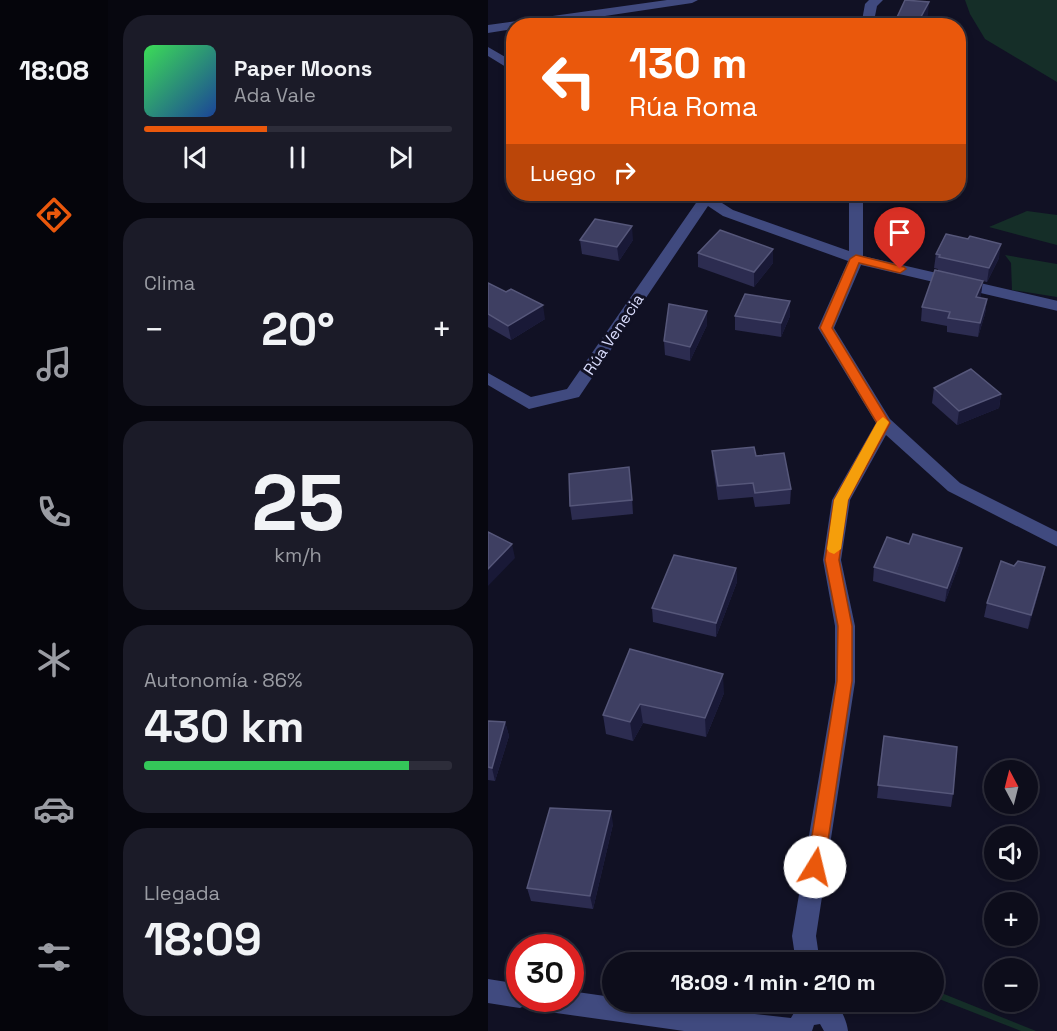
<!DOCTYPE html>
<html lang="es">
<meta charset="utf-8">
<style>
:root{--surface:#0d0d1b;--page:#1b1b28;--text:#f1f3f6;--muted:#9a9ca3;--line:#2d2d3a;--accent:#ea580c}
body{margin:0;font-family:"Space Grotesk",sans-serif;background:var(--page);color:var(--text);height:100vh;display:flex;flex-direction:column;font-size:22px;white-space:nowrap}
*{box-sizing:border-box;margin:0}
p{font-size:20px;color:var(--muted)}
.icon{flex:none;width:33px;height:33px;fill:none;stroke:currentColor;stroke-width:2;stroke-linecap:round;stroke-linejoin:round}
.map{position:relative;flex:1;overflow:hidden}
.side{display:flex;flex-direction:column;gap:15px;padding:15px;background:#07070f;width:380px}
.side>*{flex:none}
.banner{position:absolute;left:18px;top:18px;width:460px;height:183px;border-radius:24px;box-shadow:0 3px 9px #0003,0 0 0 2px var(--line);background:#ea580c;color:#fff;overflow:hidden}
.needle{width:39px;rotate:353deg}
.buttons{position:absolute;left:496px;top:760px;display:grid;gap:12px}
.buttons a{display:grid;place-items:center;width:54px;height:54px;border-radius:50%;background:var(--surface);box-shadow:0 3px 9px #0003,0 0 0 2px var(--line);font-size:30px}
.speed{position:absolute;left:18px;top:934px;display:flex;gap:12px;font-size:30px;font-weight:700;text-align:center}
.speed>*{display:grid;place-content:center;width:78px;height:78px;border-radius:50%;background:var(--surface);box-shadow:0 3px 9px #0003,0 0 0 2px var(--line);line-height:1}
.speed .limit{border:9px solid #d22;background:#fff;color:#111}
.pin{position:absolute;display:grid;place-items:center;width:51px;height:51px;color:#fff;margin:-62px -26px;border-radius:50% 50% 50% 0;rotate:-45deg;box-shadow:0 0 6px #0007}
.pin .icon{rotate:45deg}
.me{position:absolute;width:66px;margin:-33px;rotate:9deg;stroke-linejoin:round;filter:drop-shadow(0 0 4px #0008)}
.turn{display:flex;align-items:center;gap:21px;height:126px;padding:0 24px;font-size:27px}
.turn .icon{width:78px;height:78px;stroke-width:2.5}
.turn b{display:block;font-size:42px;line-height:51px}
.then{display:flex;align-items:center;height:57px;padding:0 24px;background:#0003;gap:12px;font-size:22px}
.big{font-size:45px;font-weight:600;line-height:1.1}
.side .card{flex:1;display:flex;flex-direction:column;justify-content:center;gap:9px;min-width:0;padding:0 21px;border-radius:24px;background:var(--page)}
.side .dial{align-items:center;gap:0}
.dial b{font-size:78px;line-height:1}
.song{display:flex;align-items:center;gap:18px}
.cover{width:72px;height:72px;border-radius:9px;background:linear-gradient(135deg,hsl(130 70% 55%),hsl(220 70% 35%))}
.played{height:6px;border-radius:3px;background:linear-gradient(90deg,var(--accent) 40%,var(--line) 40%)}
.keys{display:flex;justify-content:space-around;direction:ltr}
.heat{display:flex;justify-content:space-between;align-items:center;font-size:33px;direction:ltr}
.charge{height:9px;border-radius:4px;background:linear-gradient(90deg,#34c759 86%,var(--line) 0)}
.trip{position:absolute;left:114px;top:952px;width:342px;height:60px;border-radius:30px;background:var(--surface);box-shadow:0 3px 9px #0003,0 0 0 2px var(--line);font-weight:600;line-height:60px;text-align:center}
main{display:flex;flex:1;min-height:0}
.tab-bar{display:flex;flex-direction:column;width:108px;justify-content:space-around;align-items:center;background:#05050b;color:var(--muted)}
.tab-bar .icon{width:42px;height:42px}
.tab-bar .current{color:var(--accent)}
.tab-bar b{font-size:27px;color:var(--text)}
.map>svg:first-child{display:block}
.green{fill:#152e28}
.lines{fill:none;stroke-linecap:round;stroke-linejoin:round}
.minor{fill:#404a7f;fill-rule:evenodd}
.wall{fill:#2c2c50}
.shaded-wall{fill:#191937}
.building{fill:#3e3f62;stroke:#56577a;stroke-width:1.5}
.route{fill:#ea580c;stroke:#983908;stroke-width:1.5}
.slow{fill:#f59e0b}
.labels{text-anchor:middle;stroke-width:6;stroke-linejoin:round;paint-order:stroke}
.street-label{font-size:16px;fill:#d8dbfb;stroke:#111124}
</style>
<main>
<nav class="tab-bar">
<b>18:08</b>
<svg class="icon current" aria-label="directions" viewBox="0 0 24 24"><path d="M12 3l9 9-9 9-9-9zM9 14v-3h6M13 9l2 2-2 2"/></svg>
<svg class="icon" aria-label="music" viewBox="0 0 24 24"><path d="M9 18V5l10-2v13"/><circle cx="6" cy="18" r="3"/><circle cx="16" cy="16" r="3"/></svg>
<svg class="icon" aria-label="phone" viewBox="0 0 24 24"><path d="M5 4h4l2 5-3 2q2 4 5 5l2-3 5 2v4C11 20 4 13 5 4z"/></svg>
<svg class="icon" aria-label="climate" viewBox="0 0 24 24"><path d="M12 3v18M4 7l16 10M4 17L20 7"/></svg>
<svg class="icon" aria-label="car" viewBox="0 0 24 24"><path d="M5 17H2v-5l4-1 3-4h7l3 4 3 1v5h-3M9 17h6M6 11h13"/><circle cx="7" cy="17" r="2"/><circle cx="17" cy="17" r="2"/></svg>
<svg class="icon" aria-label="filters" viewBox="0 0 24 24"><path d="M4 7h16M4 17h16"/><circle cx="9" cy="7" r="2"/><circle cx="15" cy="17" r="2"/></svg>
</nav>
<section class="side">
<div class="card">
<div class="song"><i class="cover"></i><div><b>Paper Moons</b><p>Ada Vale</p></div></div>
<div class="played"></div>
<div class="keys"><svg class="icon" aria-label="previous" viewBox="0 0 24 24"><path d="M18 5L8 12l10 7zM5 5v14"/></svg><svg class="icon" aria-label="pause" viewBox="0 0 24 24"><path d="M8 5v14M16 5v14"/></svg><svg class="icon" aria-label="next" viewBox="0 0 24 24"><path d="M6 5l10 7-10 7zM19 5v14"/></svg></div>
</div>
<div class="card"><p>Clima</p>
<div class="heat"><a>−</a><b class="big">20°</b><a>+</a></div>
</div>
<div class="card dial"><b>25</b><p>km/h</p></div>
<div class="card"><p>Autonomía · 86%</p><b class="big">430 km</b><div class="charge"></div></div>
<div class="card"><p>Llegada</p><b class="big">18:09</b></div>
</section>
<div class="map">
<svg width="570" height="1031" viewBox="0 0 570 1031">
<rect width="100%" height="100%" fill="#111124"/>
<path class="green" d="M477 0H569V82L497 39 482 14Z
M539 211 569 215V245L501 227Z
M517 255 569 264V297L524 290 523 263Z
M446 990 548 1031H533L446 997Z"/>
<g class="lines">
<path class="minor" d="M179 0H210L204 3 50 26H26V29L0 33V25Z
M381 0H395L389 6 385 26H373L377 4Z
M0 47 26 62V72L0 56Z
M204 194H220L245 210 361 251V194H375V256L570 301V311L373 265 346 328 402 419 472 483 570 532V547L460 491 398 435 362 500 353 560 367 626V682L328 936 332 963H308L304 936 347 682V626L335 560 344 500 388 423 330 328 360 261 235 216 220 206 91 397 41 409 0 385V373L43 397 79 389 210 200Z
M0 979 32 984V999H82V991L124 997V1002H159L303 1018C310 1003 333 995 348 1005 355 1011 359 1023 360 1031H336L332 1024 326 1025 324 1031H196L54 1011 46 1007 42 1000 40 1004 32 1008 0 1003Z"/>
</g>
<path class="wall" d="M92 240H145L131 261 94 254Z
M210 253 285 263 266 287 210 267Z
M448 254 511 258 499 282 495 281 492 298 499 299 497 314 490 337 459 332V326L433 321 434 307 450 271V269L446 268Z
M0 283 18 292 57 319 23 340 0 327Z
M247 316H302L293 337 247 330Z
M219 325 202 361 177 355 176 341Z
M446 388 513 394 511 408 469 425 444 403Z
M224 451 268 456 303 489 302 504 267 507 265 497 230 500 225 465Z
M143 481 145 514 84 520 82 506Z
M472 562 457 602 385 581 386 567Z
M526 566 557 567 554 581 540 629 496 617 499 603Z
M248 568 249 582 228 637 165 622 164 608Z
M142 649 236 693 218 737 155 723 145 741 118 734 115 715Z
M0 721 17 722 21 736 7 781 0 780Z
M396 736 465 794 463 807 389 798Z
M125 824 105 909 43 901 39 888Z"/>
<path class="shaded-wall" d="M441 2 440 15 434 26H428Z
M144 226 145 240 131 261 129 247Z
M513 244 511 258 499 282 501 268Z
M285 249V263L266 287V272Z
M495 281 493 295 486 311 488 297Z
M499 299 497 314 490 337 492 323Z
M302 301V316L293 337V323Z
M55 305 57 319 23 340 20 326Z
M219 311V325L202 361V347Z
M513 394 511 408 469 425 471 411Z
M24 544 27 558 0 586V569Z
M474 548 472 562 457 602 459 588Z
M557 567 554 581 540 629 543 615Z
M248 568 249 582 228 637V623Z
M235 674 236 693 218 737 217 718Z
M152 704 155 723 145 741 142 722Z
M17 722 21 736 7 781 4 768Z
M123 811 125 824 105 909 102 896Z"/>
<path class="building" d="M417 0 441 2 428 26H405Z
M107 219 144 226 129 247 92 240Z
M232 230 285 249 266 272 210 253Z
M458 234 480 239 482 236 513 244 501 268 451 257 452 255 448 254Z
M447 270 495 281 488 297 499 299 492 323 460 318 462 312 434 307Z
M0 283 18 292 23 289 55 305 20 326 0 314Z
M257 294 302 301 293 323 247 316Z
M181 304 219 311 202 347 176 341Z
M483 369 513 394 471 411 446 388Z
M266 447 268 456 296 453 303 489 267 493 265 483 230 486 224 451Z
M141 467 144 500 82 506 81 474Z
M0 532 24 544 0 569Z
M425 534 474 548 459 588 386 567 399 537 421 544Z
M186 555 248 568 228 623 164 608Z
M513 561 526 566 530 561 557 567 543 615 499 603Z
M142 649 235 674 217 718 152 704 142 722 115 715Z
M0 721 17 722 4 768 0 767Z
M396 736 469 747 465 794 390 785Z
M62 808 123 811 102 896 39 888Z"/>
<path class="route" d="M368 255 416 267 418 269 412 273 371 263 344 328 402 423 360 500 351 560 364 626V681L336 867 333 872 327 875 321 872 319 867 349 681 350 626 337 560 346 500 389 423 332 328 362 259Z"/>
<path class="slow" d="M395 417 401 422 360 500 353 549 346 554 341 552 339 549 346 500 389 422Z"/>
<g class="labels">
<g class="street-label">
<text transform="translate(125 334) rotate(-56)" y="6">Rúa Venecia</text>
</g>
</g>
</svg>
<div class="buttons">
<a><svg class="needle" viewBox="-14 -14 28 28"><path d="M0-13l5 13h-10z" fill="#e53935"/><path d="M0 13l5-13h-10z" fill="#9a9ca3"/></svg></a>
<a><svg class="icon" aria-label="sound" viewBox="0 0 24 24"><path d="M4 9h4l5-4v14l-5-4H4zM17 9q2 3 0 6"/></svg></a>
<a>+</a>
<a>−</a>
</div>
<div class="speed"><div class="limit">30</div></div>
<div class="pin" style="left:412px;top:269px;background:#d93025"><svg class="icon" aria-label="arrive" viewBox="0 0 24 24"><path d="M6 21V4h12l-3 4 3 4H6"/></svg></div>
<svg class="me" style="left:327px;top:867px" viewBox="-20 -20 40 40"><circle r="19" fill="#fff"/><path d="M0-13L10 11 0 6-10 11z" fill="#ea580c"/></svg>
<div class="trip">18:09 · 1 min · 210 m</div>
<div class="banner">
<div class="turn"><svg class="icon" aria-label="left" viewBox="0 0 24 24"><path d="M17 20v-9H6M10 6l-5 5 5 5"/></svg><div><b>130 m</b>Rúa Roma</div></div>
<div class="then">Luego<svg class="icon" aria-label="right" viewBox="0 0 24 24"><path d="M7 20v-9h11M14 6l5 5-5 5"/></svg></div>
</div>
</div>
</main>
